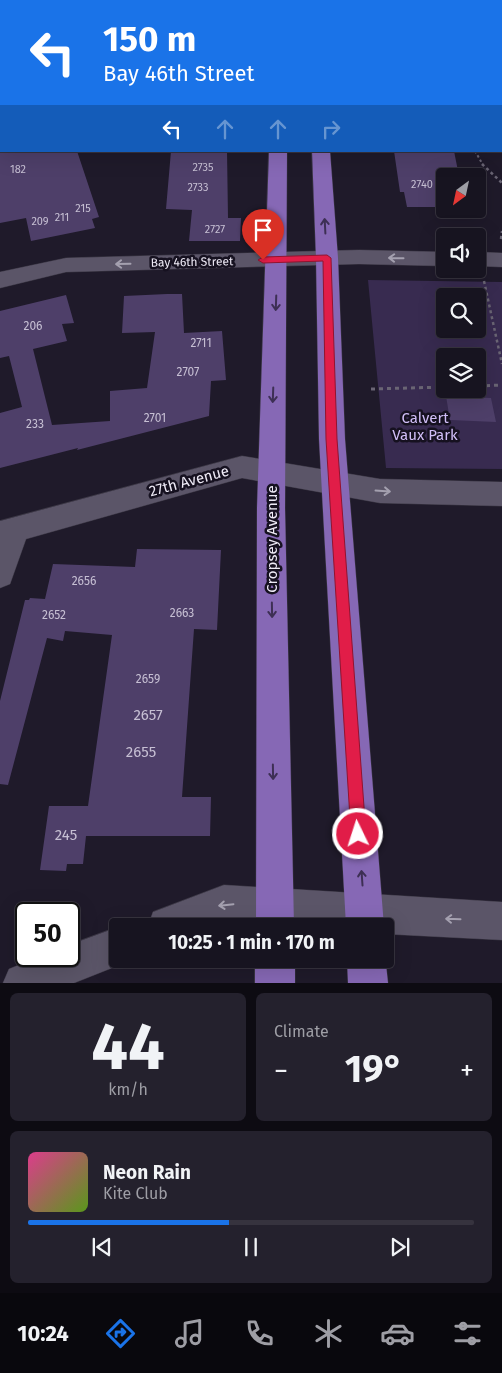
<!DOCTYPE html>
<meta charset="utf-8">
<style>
:root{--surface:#171420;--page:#24212d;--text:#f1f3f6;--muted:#9e9ea5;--line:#36333e;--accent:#1a73e8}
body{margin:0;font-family:"Fira Sans",sans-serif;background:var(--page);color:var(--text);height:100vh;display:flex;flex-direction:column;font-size:19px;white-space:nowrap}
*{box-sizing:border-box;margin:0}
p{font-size:16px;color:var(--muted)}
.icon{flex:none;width:28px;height:28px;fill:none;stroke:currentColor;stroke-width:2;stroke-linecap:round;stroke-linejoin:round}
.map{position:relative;height:983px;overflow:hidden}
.drawer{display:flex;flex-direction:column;gap:10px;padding:10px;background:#0d0b12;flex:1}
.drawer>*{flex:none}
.guide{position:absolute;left:0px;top:0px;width:502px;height:152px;box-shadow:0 5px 20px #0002,0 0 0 1px var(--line);background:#1a73e8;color:#fff;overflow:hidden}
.needle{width:32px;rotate:213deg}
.fabs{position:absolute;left:436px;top:168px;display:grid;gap:10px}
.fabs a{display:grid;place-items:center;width:50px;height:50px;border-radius:5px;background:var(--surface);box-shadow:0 5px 20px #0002,0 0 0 1px var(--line);font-size:25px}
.speed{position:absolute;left:15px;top:902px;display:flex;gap:10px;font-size:25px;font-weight:700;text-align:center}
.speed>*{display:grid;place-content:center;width:65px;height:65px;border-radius:50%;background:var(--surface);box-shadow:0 5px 20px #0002,0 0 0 1px var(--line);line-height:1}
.speed .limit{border:2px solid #111;border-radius:8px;background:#fff;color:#111}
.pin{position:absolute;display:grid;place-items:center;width:42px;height:42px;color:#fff;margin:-51px -21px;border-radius:50% 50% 50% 0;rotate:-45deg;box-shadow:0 0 5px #0007}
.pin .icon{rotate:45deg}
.me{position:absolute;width:55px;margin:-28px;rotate:356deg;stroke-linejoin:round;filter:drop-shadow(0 0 4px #0008)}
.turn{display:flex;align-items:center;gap:18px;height:105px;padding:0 20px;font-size:22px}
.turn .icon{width:65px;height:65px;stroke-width:2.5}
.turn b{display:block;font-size:35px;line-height:42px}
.lanes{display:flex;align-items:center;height:48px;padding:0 20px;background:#0003;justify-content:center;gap:25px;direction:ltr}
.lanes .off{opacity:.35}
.big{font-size:38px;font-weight:700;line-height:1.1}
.drawer .tile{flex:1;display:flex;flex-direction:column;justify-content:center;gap:8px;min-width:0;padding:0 18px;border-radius:8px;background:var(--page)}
.drawer .dial{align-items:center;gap:0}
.dial b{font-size:65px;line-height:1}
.song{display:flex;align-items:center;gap:15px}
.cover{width:60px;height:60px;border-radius:8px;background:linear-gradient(135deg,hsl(330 70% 55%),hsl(90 70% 35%))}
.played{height:5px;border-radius:2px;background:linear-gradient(90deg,var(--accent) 45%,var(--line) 45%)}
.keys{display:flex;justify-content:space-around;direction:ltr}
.heat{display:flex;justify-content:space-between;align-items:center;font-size:28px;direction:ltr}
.drawer .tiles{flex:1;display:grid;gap:10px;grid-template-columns:1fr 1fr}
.tile:last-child{grid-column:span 2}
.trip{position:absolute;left:109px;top:918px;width:285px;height:50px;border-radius:5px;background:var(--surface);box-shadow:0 5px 20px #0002,0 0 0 1px var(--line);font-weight:700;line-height:50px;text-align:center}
.dock{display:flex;height:80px;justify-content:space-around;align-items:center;background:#09080d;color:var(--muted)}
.dock .icon{width:35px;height:35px}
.dock .selected{color:var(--accent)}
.dock b{font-size:22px;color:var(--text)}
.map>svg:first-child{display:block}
.green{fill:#382b50;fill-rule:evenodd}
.building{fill:#4e3f69}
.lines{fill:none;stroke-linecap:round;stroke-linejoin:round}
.minor-casing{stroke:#3b3744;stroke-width:1}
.major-casing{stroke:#3b3744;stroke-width:1}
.path-far2{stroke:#6a6574;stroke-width:2;stroke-dasharray:2.5 2.5;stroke-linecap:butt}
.path-far1{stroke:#6a6574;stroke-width:2.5;stroke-dasharray:3 3;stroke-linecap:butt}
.path{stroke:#6a6574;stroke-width:3;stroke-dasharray:4 4;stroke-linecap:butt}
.minor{fill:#5b5568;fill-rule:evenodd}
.major{fill:#8668b5;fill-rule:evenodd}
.oneway{stroke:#3d2f54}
.oneway2{stroke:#a4a0af}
.route{fill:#e11d48;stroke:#92132f}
.labels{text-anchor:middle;stroke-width:5;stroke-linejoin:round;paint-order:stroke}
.far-number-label{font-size:11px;fill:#c6bfd3}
.far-street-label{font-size:12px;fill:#eeeaf6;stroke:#161120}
.number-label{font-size:12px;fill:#c6bfd3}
.park-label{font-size:15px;fill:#d1bef7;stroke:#161120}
.street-label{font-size:15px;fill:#eeeaf6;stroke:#161120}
.near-number-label{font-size:15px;fill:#c6bfd3}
</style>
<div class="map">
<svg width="502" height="983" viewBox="0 0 502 983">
<rect width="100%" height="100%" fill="#1f1a2a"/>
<path class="green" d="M368 280 502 282V469L386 468ZM445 296H478V329H445ZM445 356H478V389H445Z"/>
<path class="building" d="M0 151H77L99 217 92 219 95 228 31 241 26 218 0 223Z
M171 151H227L228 218H241L240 241H189L192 210 166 209Z
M394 151H454L459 176H445V207H407L404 192H400Z
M167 294H182L184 333 222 331 226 380 211 381 209 416 77 450 78 448 0 468V413L22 407 9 356 0 358V311L66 295 74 323 62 324 67 341 33 349 52 425 110 421V391L147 388 155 332 122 333 124 296Z
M446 396 491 398 496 422 450 420Z
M137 549 221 550 217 630 194 629 182 797H211L210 836H86L83 864H67L66 871 40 870 49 806H88L112 635 65 631 63 641 47 638 8 785 0 784V701L25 600H29L30 598 45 599 53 564 135 567Z"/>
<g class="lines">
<defs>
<path id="minor" d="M0 8H1V18H0Z
M501 25H502V35H501Z
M359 250 445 252V266L359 264 66 272 0 288V272L66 258Z
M478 252 502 253V267L478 266Z
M242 456 380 479 502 482V506L380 503 242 478 26 539 10 584 0 588V521Z
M224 885 502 902V940L385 934V926H272L224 923 216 926H148L153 912Z
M118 927V959L132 960 74 983H3L9 969 41 956H69V945Z"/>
<path id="major" d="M271 0H287V1H272Z
M306 0H322L323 1H307Z
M269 151H287L285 508 294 926H256L257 508Z
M312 151H330L338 258 345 439 384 926H346L319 439 316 258Z
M385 955 388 983H348L347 959H385Z
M255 959H295V983H255Z"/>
</defs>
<use href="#minor" class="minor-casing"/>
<use href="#major" class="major-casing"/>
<path class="path-far2" d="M475 151 483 165"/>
<path class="path-far1" d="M482 164 502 183
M501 239 502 231
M484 281 502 364"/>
<path class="path" d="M478 386 502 385
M371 389 445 387"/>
<use href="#minor" class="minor"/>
<use href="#major" class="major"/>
</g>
<defs><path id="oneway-shaft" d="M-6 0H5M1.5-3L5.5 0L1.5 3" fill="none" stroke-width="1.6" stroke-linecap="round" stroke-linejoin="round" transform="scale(1.25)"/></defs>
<g class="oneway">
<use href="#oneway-shaft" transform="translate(325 226) rotate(-93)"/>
<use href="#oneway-shaft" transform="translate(276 303) rotate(92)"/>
<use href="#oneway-shaft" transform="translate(273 395) rotate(92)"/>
<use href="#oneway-shaft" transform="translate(272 610) rotate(89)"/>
<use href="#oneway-shaft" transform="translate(273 772) rotate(89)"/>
<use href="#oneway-shaft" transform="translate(362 878) rotate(-94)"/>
</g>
<g class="oneway2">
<use href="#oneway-shaft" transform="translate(396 258) rotate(-179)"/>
<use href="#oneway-shaft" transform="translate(123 264) rotate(179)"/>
<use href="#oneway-shaft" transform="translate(383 491) rotate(4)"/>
<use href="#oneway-shaft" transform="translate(226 905) rotate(174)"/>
<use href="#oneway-shaft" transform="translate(453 919) rotate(-178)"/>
</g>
<path class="route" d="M327 255 331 258 337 439 366 834 364 839 358 841 353 839 351 834 326 439 323 261 263 263 258 260 263 257Z"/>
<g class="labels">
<g class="far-number-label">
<text x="203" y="171">2735</text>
<text x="18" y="173">182</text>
<text x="422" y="188">2740</text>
<text x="198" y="191">2733</text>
<text x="83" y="212">215</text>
<text x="62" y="221">211</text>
<text x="40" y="225">209</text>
<text x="215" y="233">2727</text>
</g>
<g class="far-street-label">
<text transform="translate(192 262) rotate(-1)" y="4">Bay 46th Street</text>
</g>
<g class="number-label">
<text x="33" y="330">206</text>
<text x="201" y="347">2711</text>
<text x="188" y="376">2707</text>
<text x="155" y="422">2701</text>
<text x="35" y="428">233</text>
<text x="84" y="585">2656</text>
<text x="182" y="617">2663</text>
<text x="54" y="619">2652</text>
<text x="148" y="683">2659</text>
</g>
<g class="park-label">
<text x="425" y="423">Calvert<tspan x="425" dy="17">Vaux Park</tspan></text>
</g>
<g class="street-label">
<text transform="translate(189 481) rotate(-15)" y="5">27th Avenue</text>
<text transform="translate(272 539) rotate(-90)" y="5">Cropsey Avenue</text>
</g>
<g class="near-number-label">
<text x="148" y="720">2657</text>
<text x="141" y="757">2655</text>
<text x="66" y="840">245</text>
</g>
</g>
</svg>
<div class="fabs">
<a><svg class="needle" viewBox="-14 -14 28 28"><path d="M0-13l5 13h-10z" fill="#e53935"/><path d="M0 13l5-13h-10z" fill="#9e9ea5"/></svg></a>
<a><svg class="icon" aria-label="sound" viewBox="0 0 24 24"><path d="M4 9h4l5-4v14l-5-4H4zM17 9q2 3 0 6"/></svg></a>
<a><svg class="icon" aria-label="search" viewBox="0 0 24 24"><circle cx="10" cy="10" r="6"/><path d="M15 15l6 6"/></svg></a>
<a><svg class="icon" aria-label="layers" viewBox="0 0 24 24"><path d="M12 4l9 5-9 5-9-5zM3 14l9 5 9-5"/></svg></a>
</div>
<div class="speed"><div class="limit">50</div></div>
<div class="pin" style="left:263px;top:260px;background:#d93025"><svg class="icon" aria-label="arrive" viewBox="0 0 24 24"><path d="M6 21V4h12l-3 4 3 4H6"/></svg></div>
<svg class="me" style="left:358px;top:834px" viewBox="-20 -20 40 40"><circle r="17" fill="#e11d48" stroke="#fff" stroke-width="3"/><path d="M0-11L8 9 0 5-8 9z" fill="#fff"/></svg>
<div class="trip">10:25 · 1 min · 170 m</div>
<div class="guide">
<div class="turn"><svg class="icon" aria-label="left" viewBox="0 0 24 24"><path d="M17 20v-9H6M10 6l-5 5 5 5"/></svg><div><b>150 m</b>Bay 46th Street</div></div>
<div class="lanes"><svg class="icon" aria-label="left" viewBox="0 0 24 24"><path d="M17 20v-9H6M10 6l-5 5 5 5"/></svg><svg class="icon off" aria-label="ahead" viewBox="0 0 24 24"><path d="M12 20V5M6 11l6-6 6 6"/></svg><svg class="icon off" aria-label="ahead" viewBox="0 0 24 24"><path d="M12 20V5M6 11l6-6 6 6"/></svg><svg class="icon off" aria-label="right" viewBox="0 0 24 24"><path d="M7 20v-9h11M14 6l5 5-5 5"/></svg></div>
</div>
</div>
<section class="drawer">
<div class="tiles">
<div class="tile dial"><b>44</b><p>km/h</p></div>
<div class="tile"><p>Climate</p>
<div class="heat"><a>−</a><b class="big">19°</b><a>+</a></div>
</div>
<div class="tile">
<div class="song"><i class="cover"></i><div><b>Neon Rain</b><p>Kite Club</p></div></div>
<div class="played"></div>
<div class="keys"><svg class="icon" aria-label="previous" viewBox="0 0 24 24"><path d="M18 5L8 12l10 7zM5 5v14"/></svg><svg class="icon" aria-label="pause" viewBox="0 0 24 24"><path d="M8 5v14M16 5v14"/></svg><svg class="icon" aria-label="next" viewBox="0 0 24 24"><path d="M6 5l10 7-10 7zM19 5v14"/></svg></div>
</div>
</div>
</section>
<nav class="dock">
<b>10:24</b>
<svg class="icon selected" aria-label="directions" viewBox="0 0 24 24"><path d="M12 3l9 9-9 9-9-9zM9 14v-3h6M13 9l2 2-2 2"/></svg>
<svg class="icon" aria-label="music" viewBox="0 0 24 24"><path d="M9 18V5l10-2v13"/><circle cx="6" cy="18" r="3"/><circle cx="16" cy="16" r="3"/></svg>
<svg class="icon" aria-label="phone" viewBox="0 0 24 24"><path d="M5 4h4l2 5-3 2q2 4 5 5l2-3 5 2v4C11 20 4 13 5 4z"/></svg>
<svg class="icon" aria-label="climate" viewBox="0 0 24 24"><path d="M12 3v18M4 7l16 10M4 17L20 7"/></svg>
<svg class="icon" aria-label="car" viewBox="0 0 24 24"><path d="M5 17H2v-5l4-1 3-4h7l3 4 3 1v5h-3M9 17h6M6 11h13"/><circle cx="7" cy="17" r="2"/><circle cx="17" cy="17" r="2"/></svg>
<svg class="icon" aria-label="filters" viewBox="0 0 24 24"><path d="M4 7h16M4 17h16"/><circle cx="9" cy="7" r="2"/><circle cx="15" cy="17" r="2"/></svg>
</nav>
